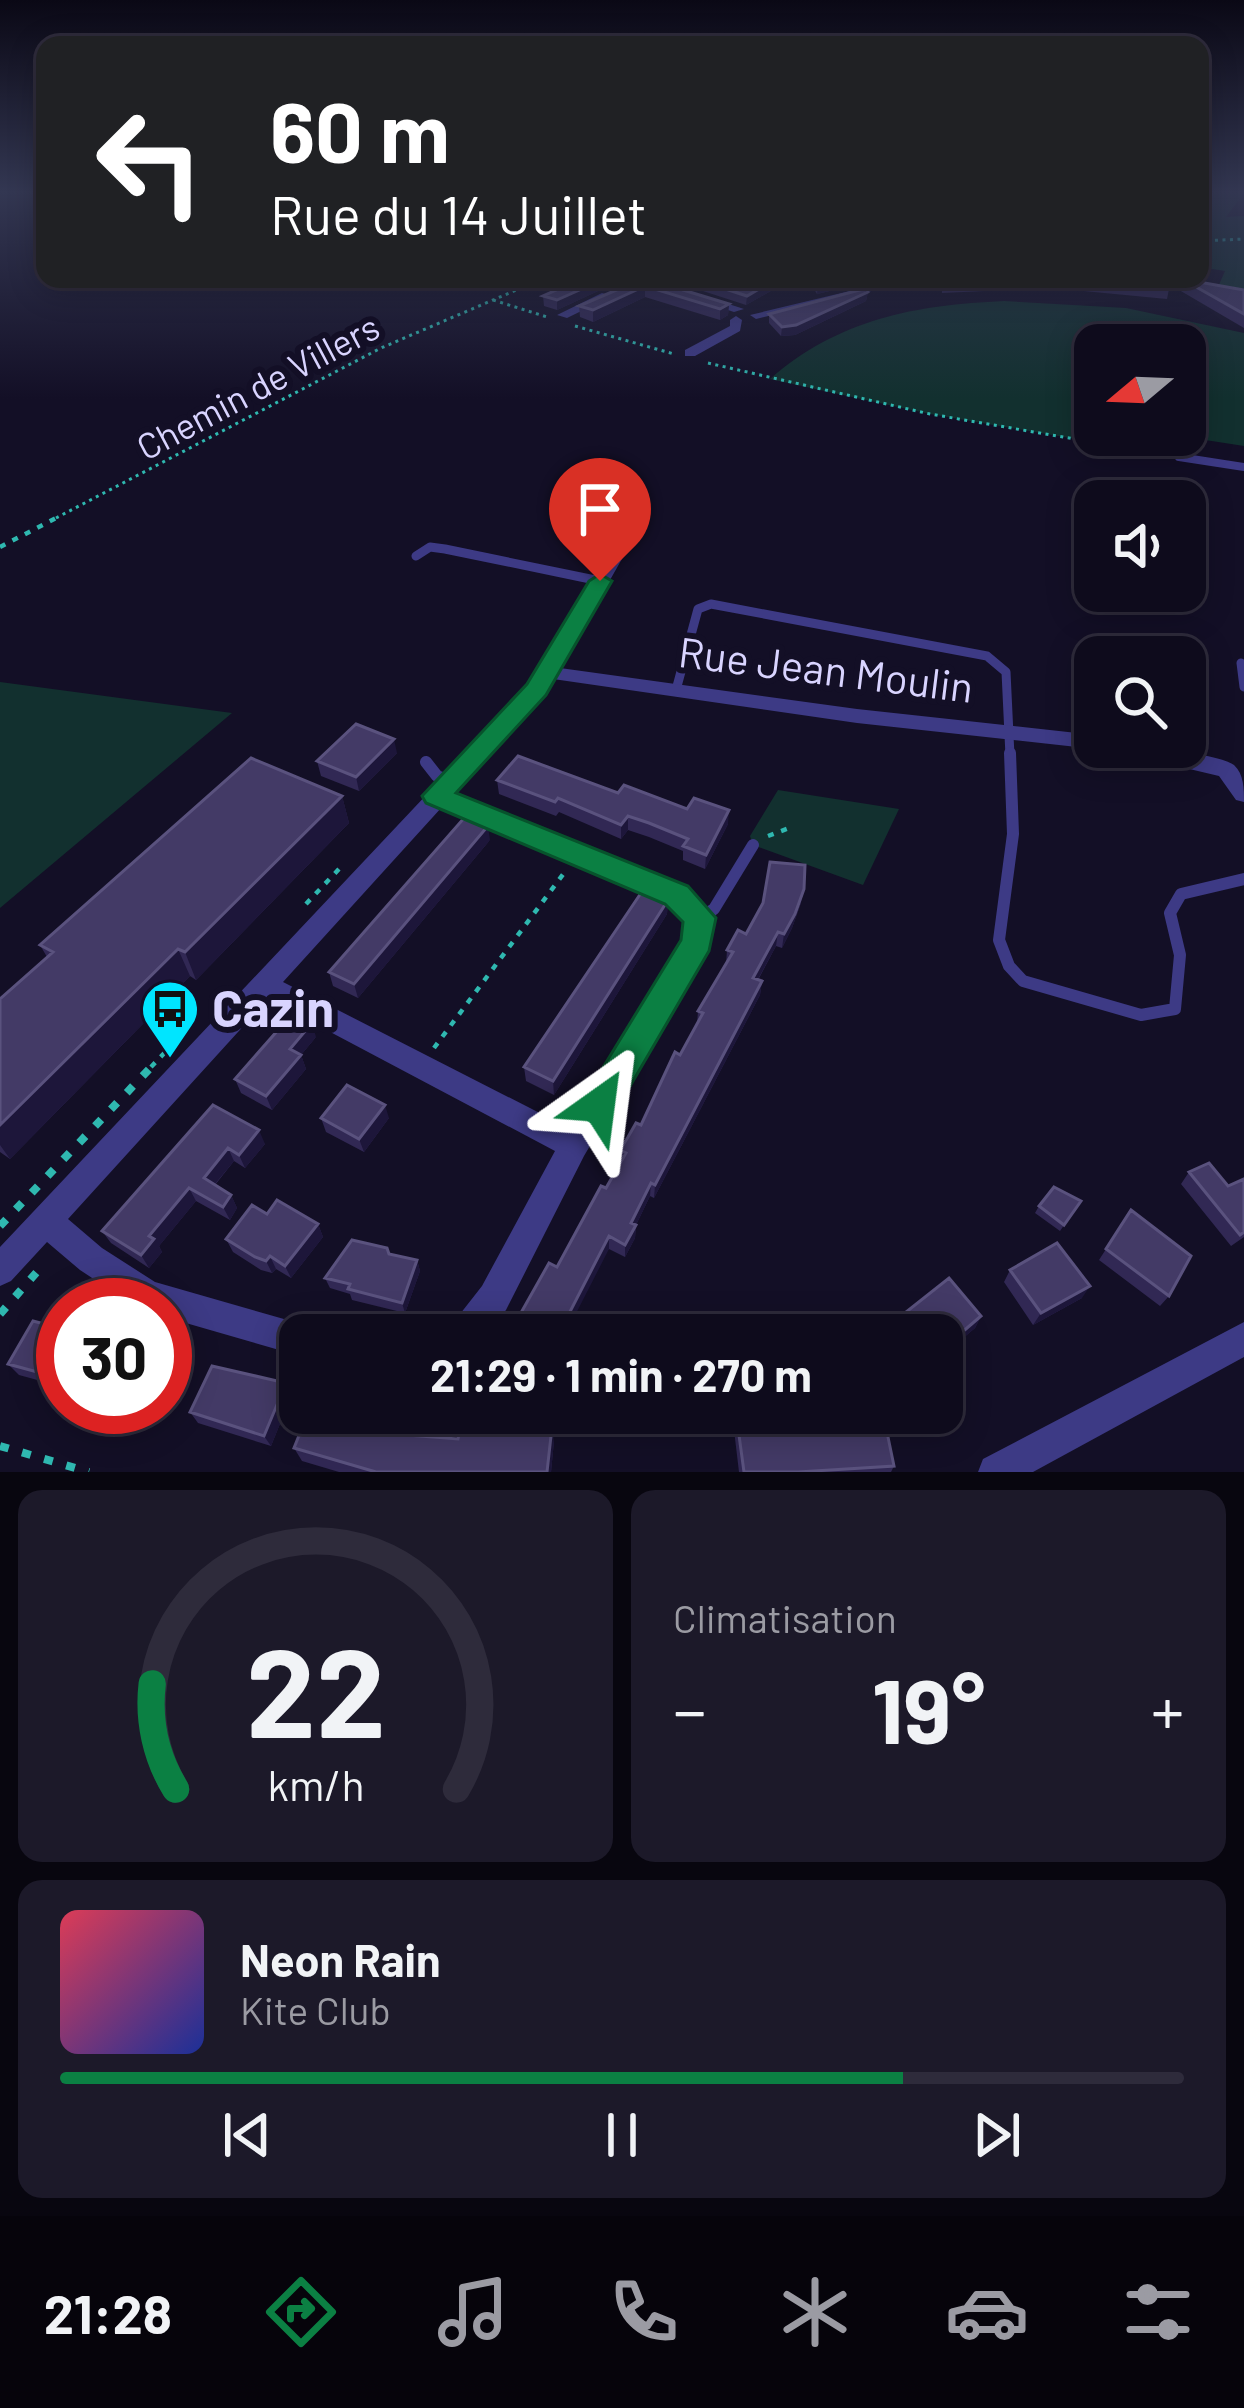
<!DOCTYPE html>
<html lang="fr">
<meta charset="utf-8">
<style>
:root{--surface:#0e0b1c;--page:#1c1929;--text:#f1f3f6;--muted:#9b9ba3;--line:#2e2b3b;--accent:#0b8043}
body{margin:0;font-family:Barlow,sans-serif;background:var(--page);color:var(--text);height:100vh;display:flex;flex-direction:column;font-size:45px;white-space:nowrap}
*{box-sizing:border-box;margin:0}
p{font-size:39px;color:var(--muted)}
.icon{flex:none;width:66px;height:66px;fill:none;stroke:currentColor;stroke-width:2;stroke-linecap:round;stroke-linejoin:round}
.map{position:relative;height:1472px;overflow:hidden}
.drawer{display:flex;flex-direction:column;gap:18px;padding:18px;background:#08060f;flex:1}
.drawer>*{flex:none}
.banner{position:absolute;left:36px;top:36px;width:1173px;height:252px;border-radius:24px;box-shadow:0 6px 30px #0003,0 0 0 3px var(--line);background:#202124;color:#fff;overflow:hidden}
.needle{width:78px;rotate:251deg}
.buttons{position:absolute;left:1074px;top:324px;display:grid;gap:24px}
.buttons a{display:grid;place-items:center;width:132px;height:132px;border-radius:24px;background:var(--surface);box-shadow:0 6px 30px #0003,0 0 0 3px var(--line);font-size:60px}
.speed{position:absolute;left:36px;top:1278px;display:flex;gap:24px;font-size:60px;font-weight:700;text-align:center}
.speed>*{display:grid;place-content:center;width:156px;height:156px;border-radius:50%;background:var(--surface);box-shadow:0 6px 30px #0003,0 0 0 3px var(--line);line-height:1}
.speed .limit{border:18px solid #d22;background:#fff;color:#111}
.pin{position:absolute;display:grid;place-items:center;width:102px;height:102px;color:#fff;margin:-123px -51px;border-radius:50% 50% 50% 0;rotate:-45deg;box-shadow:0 0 12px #0007}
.pin .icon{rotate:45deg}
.me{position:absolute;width:132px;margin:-66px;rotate:31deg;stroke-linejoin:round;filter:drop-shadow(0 0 9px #0008)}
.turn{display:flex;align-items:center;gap:42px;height:252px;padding:0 36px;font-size:54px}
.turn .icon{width:156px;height:156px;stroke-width:2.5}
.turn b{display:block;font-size:84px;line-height:102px}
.big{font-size:90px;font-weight:700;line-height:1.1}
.drawer .widget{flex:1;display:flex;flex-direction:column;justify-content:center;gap:18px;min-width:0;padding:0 42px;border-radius:24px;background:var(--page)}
.drawer .dial{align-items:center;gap:0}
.dial svg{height:312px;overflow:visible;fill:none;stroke:var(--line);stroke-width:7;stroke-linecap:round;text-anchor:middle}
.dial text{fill:var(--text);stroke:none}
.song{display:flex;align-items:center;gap:36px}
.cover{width:144px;height:144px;border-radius:18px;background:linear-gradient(135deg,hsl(350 70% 55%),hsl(230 70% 35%))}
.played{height:12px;border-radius:6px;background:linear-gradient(90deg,var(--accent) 75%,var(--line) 75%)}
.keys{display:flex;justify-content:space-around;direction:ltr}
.heat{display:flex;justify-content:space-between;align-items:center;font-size:66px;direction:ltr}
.drawer .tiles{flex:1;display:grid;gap:18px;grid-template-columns:1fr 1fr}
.widget:last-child{grid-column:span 2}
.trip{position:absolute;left:279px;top:1314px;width:684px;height:120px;border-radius:24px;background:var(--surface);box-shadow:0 6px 30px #0003,0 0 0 3px var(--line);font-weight:700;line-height:120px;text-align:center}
.dock{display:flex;height:192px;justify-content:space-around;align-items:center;background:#06040b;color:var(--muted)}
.dock .icon{width:84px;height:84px}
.dock .selected{color:var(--accent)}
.dock b{font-size:54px;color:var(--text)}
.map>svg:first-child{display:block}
.green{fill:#12302f}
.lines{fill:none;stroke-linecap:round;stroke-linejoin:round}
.path-far2{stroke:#2fb8b0;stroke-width:3;stroke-dasharray:3 4.5;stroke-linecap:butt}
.path-far1{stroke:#2fb8b0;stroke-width:4.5;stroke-dasharray:6 8;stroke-linecap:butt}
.path{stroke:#2fb8b0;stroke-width:8;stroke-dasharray:9 14;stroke-linecap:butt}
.service-far2{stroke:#3d3a85;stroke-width:8}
.service-far1{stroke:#3d3a85;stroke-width:9}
.service{stroke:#3d3a85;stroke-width:12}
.minor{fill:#3d3a85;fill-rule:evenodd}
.wall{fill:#312854}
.shaded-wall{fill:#1d163a}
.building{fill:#433a66;stroke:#5a527e;stroke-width:3}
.route{fill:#0b8043;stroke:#07532c;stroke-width:3}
.labels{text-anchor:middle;stroke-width:12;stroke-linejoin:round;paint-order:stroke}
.far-street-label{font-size:36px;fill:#d9d4ff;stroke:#130f26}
.street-label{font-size:42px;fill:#d9d4ff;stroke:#130f26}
.near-poi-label{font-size:51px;font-weight:bold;fill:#d9d4ff;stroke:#130f26;text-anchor:start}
</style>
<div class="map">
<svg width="1244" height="1472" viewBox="0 0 1244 1472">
<rect width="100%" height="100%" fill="#130f26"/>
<path class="green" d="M1200 193H1244L1226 217 1244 216V291L1218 287 1225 271 1200 267V219L1204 218Z
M1004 301 1126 308 1244 333V446L1173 435H1185V345H1095V435H1124L1122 447 930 414 770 379C839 319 915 305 1004 301Z
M0 682 232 713 0 908Z
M778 790 899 809 863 885 753 845 750 836Z"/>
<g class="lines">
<path class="path-far2" d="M1200 241 1244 239
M493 300 547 317
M575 326 674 354
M708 363 930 414 1167 455
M56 518 381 348 542 279"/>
<path class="path-far1" d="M0 547 62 515
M768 836 792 827
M306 904 339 869
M434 1048 567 869
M151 1067 195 1021"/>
<path class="path" d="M0 1226 154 1064
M0 1314 44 1264
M0 1446 89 1472"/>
<path class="service-far2" d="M1179 457 1244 467"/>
<path class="service-far1" d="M416 556 430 547 445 549 600 581
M1241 663 1244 687
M676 690 698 609 711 604 987 656 1006 672 1010 756"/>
<path class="service" d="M1010 753 1013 834 999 940 1009 966 1023 981 1141 1015 1175 1009 1180 955 1170 913 1181 894 1244 879
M426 762 437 776 450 781
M700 918 714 909 753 845"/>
<path class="minor" d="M634 279H652L744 309 734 312Z
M900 279H921L756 319 750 315Z
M602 293 612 296 567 318 557 315Z
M736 316 742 320 740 331 695 356H685V350L730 326V320Z
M623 538 631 543 560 668 857 709 1095 735V747H1102L1095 749 857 723 553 679 544 695 453 794 685 888 701 899 714 926 706 949 584 1156 506 1310 486 1335H448L453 1323 482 1286 555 1151 268 999 68 1219 102 1248 155 1282 312 1327 315 1335H300V1356L165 1317V1305H133L80 1270 47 1242 11 1281 0 1286V1247L529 686 615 543ZM442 807 667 902 683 913 690 926 685 939 569 1128 283 982Z
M1115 747C1140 747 1215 752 1234 765 1244 774 1244 789 1244 802L1236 800 1219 776 1126 754Z
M1244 1322V1357L1033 1472H978L983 1459Z"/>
</g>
<path class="wall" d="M1200 261 1209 268 1206 277H1200Z
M581 279H624L557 310 544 306 543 296Z
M642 279 729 304 728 315 720 320 645 297 593 322 580 317 579 306Z
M666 279H792L746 305Z
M808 279H861L846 287 817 294Z
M942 279H1171L1167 299 1052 288 942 293Z
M1177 279H1189L1244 290V328L1174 287Z
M868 292 866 301 795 335 781 336 769 323V314Z
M397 753 359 791 321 776 317 761Z
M497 780 618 793 728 824 705 869 683 860V851L649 837 628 830 621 839 559 812 556 816 499 794Z
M342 796 349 823 196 980 190 976 10 1159 0 1152V999L47 957 40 945Z
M490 840 358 998 333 986 329 972Z
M668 900 667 914 554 1095 526 1081 524 1067Z
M801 903 792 928 782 948 776 946 758 980 762 981 760 995 654 1198 650 1196 636 1225 635 1238 625 1257 609 1249 515 1335 513 1327 557 1267 606 1188 620 1163V1150L641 1125 697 1024 698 1011 726 964 727 950 746 934Z
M316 1037 301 1055 306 1069 272 1110 241 1093 235 1079Z
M213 1105 265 1144 245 1168 234 1161 215 1185 231 1195 237 1208 230 1220 196 1201 159 1246 162 1252 149 1268 111 1243 102 1231Z
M321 1118H389L364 1152 326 1132Z
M1189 1172 1228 1186 1244 1179V1237L1231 1246 1181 1184Z
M1081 1201 1060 1231 1035 1213 1039 1206Z
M1131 1210 1169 1296 1160 1306 1099 1260Z
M267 1214 318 1224 323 1237 291 1278 276 1269 272 1273 261 1270 233 1252 226 1239Z
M389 1254 417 1260 420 1271 405 1313 352 1300 350 1294 330 1288 325 1278Z
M1010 1270 1082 1298 1033 1325 1004 1282Z
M981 1316 975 1328 949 1350 962 1366 955 1377 942 1388V1335H893L891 1332 896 1320Z
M63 1329V1387L19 1375 8 1364Z
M286 1383 292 1394 271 1446 198 1423 190 1412Z
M100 1407H162L155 1422Z
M732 1413H883L894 1466 891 1472H739Z
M405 1428 402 1435 458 1439 554 1441 551 1472H339L302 1461 294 1448Z"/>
<path class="shaded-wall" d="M604 279H624L557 310V300Z
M776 279H792L746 305 747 296Z
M843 279H861L846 287 817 294 818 285Z
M645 286V297L593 322V310Z
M868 292 866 301 795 335 781 336 782 327Z
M729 304 728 315 720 320V309Z
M394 739 397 753 359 791 356 777Z
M342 796 349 823 196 980 185 952Z
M729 810 728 824 705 869 706 855Z
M628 816V830L621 839V825Z
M488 826 490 840 358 998 354 984Z
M804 889 801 903 792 928 782 948 784 934Z
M668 900 667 914 554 1095 553 1081Z
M778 932 776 946 751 992 753 978Z
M178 949 190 976 10 1159 0 1145V1125Z
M762 981 760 995 654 1198 655 1185Z
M312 1023 316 1037 301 1055 306 1069 272 1110 266 1096 290 1049Z
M385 1105 389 1118 364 1152 359 1139Z
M259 1130 265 1144 245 1168 239 1155Z
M228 1148 234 1161 210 1190 204 1178Z
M651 1183 650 1196 636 1225 635 1238 625 1257V1245L631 1223Z
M189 1188 196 1201 159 1246 162 1252 149 1268 141 1255 149 1236Z
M231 1195 237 1208 230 1220 223 1207Z
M318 1224 323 1237 291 1278 285 1266Z
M609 1236V1249L565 1335H558Z
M270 1256 276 1269 272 1273 266 1261Z
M417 1260 420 1271 405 1313 402 1303Z
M1090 1286 1082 1298 1033 1325 1041 1313Z
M981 1316 975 1328 942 1356 946 1346Z
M171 1357 179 1368 165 1400V1370Z
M962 1366 955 1377 942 1388 944 1381Z
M286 1383 292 1394 271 1446 264 1436Z
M148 1407H162L155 1422 146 1412Z
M399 1414 405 1428 398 1447 392 1434Z
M552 1427 554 1441 551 1472H547Z"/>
<path class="building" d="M1200 261 1209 262V268L1200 267Z
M581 279H604L557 300 543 296Z
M642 279H647L729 304 720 309 645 286 593 310 579 306Z
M695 279H776L747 296Z
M815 279H843L818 285Z
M944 279H1029L944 282Z
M1066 279H1171L1170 288Z
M1182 279 1244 290V314Z
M867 288 868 292 796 325 782 327 769 314Z
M356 724 394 739 356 777 317 761Z
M518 756 618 793 624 785 687 809 694 798 729 810 706 855 683 846 688 839 649 823 628 816 621 825 558 798 555 802 497 780Z
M251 758 342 796 185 952 178 949 0 1125V999L53 952 40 945Z
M465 817 488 826 354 984 329 972Z
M770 862 805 865 804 889 795 914 784 934 778 932 753 978 762 981 655 1185 651 1183 631 1223 636 1225 625 1245 609 1236 558 1335H515L518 1329 513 1327 549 1263 557 1267 601 1186 606 1188 626 1153 620 1150 628 1137 636 1123 641 1125 675 1052 680 1055 703 1013 698 1011 733 952 727 950 738 930 746 934 763 903Z
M643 890 668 900 553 1081 524 1067Z
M293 1013 312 1023 290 1049 301 1055 266 1096 235 1079Z
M347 1085 385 1105 359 1139 321 1118Z
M213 1105 259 1130 239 1155 228 1148 204 1178 231 1195 223 1207 189 1188 149 1236 154 1239 141 1255 102 1231Z
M1209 1163 1228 1186 1244 1179V1232L1240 1235 1189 1172Z
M1054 1187 1081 1201 1064 1225 1039 1206Z
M277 1200 318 1224 285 1266 270 1256 266 1261 255 1257 226 1239 252 1205 267 1214Z
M1131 1210 1191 1256 1169 1296 1106 1249Z
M352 1240 387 1248 389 1254 417 1260 402 1303 348 1289 350 1284 325 1278Z
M1057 1243 1090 1286 1041 1313 1010 1270Z
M949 1278 981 1316 946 1346 962 1366 944 1381 942 1335H908L896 1320Z
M33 1321 63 1329V1379L8 1364Z
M863 1324 866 1335H837L835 1326Z
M212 1366 286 1383 264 1436 190 1412Z
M308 1413H396L399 1414 392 1434 458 1439 462 1420 552 1427 547 1472H376L294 1448Z
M736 1413H883L894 1466 798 1472H744Z"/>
<linearGradient id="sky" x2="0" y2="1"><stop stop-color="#0a0815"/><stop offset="0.48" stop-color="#333752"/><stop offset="1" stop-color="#333752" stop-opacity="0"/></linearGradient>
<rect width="1244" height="399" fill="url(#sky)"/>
<path class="route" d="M600 574 612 581 546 695 456 793 688 886 716 918 709 951 612 1117 599 1122 586 1117 580 1105 681 940 683 922 665 904 426 803 422 796 527 684 589 581Z"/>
<defs>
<symbol id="bus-pin" viewBox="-11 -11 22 30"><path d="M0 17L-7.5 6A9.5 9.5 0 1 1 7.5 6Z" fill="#00e5ff" stroke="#130f26"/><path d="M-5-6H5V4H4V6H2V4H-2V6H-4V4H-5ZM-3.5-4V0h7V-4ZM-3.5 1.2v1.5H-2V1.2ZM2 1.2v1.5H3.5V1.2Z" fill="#111"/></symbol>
</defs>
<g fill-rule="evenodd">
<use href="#bus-pin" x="137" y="976" width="66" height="90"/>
</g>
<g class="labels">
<g class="far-street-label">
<text transform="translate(258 387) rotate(-28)" y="13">Chemin de Villers</text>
</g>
<g class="street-label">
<text transform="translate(826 670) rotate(7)" y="15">Rue Jean Moulin</text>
</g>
<g class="near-poi-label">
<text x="212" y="1027">Cazin</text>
</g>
</g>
</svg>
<div class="buttons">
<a><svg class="needle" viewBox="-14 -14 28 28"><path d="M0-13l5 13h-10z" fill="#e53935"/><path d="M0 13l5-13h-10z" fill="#9b9ba3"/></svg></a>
<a><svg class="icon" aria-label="sound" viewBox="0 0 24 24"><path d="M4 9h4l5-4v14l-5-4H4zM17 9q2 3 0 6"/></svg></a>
<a><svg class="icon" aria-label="search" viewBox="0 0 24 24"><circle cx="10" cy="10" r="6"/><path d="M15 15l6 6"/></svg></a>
</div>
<div class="speed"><div class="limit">30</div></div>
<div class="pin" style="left:600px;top:581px;background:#d93025"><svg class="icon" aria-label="arrive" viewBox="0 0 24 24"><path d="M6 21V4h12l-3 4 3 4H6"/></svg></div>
<svg class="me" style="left:599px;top:1105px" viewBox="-20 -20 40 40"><path d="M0-17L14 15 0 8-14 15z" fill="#0b8043" stroke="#fff" stroke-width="4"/></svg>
<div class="trip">21:29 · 1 min · 270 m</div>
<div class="banner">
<div class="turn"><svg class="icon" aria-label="left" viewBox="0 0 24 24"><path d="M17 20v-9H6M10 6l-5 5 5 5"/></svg><div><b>60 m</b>Rue du 14 Juillet</div></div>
</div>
</div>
<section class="drawer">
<div class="tiles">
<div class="widget dial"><svg viewBox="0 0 100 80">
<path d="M14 69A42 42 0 1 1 86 69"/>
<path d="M14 69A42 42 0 0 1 8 42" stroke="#0b8043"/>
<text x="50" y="56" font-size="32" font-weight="700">22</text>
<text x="50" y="72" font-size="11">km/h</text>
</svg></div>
<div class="widget"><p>Climatisation</p>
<div class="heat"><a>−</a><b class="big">19°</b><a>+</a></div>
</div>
<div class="widget">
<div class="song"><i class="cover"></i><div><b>Neon Rain</b><p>Kite Club</p></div></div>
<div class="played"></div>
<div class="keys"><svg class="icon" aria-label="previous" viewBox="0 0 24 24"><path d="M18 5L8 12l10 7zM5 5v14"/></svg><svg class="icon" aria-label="pause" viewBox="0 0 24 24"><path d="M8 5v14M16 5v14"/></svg><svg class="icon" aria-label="next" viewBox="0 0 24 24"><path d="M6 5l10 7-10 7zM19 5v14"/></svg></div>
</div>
</div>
</section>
<nav class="dock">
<b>21:28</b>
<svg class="icon selected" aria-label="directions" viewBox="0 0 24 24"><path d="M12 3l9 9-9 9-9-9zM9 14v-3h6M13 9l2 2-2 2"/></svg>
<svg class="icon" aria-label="music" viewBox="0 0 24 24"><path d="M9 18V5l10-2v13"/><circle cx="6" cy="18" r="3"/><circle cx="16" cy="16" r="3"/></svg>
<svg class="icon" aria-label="phone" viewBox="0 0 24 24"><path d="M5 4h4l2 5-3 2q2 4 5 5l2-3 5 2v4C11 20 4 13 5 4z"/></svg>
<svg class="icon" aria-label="climate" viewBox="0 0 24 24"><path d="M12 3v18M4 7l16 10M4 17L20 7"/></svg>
<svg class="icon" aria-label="car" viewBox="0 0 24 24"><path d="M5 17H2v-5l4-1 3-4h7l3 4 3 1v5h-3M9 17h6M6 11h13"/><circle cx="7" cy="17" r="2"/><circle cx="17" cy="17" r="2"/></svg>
<svg class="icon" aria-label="filters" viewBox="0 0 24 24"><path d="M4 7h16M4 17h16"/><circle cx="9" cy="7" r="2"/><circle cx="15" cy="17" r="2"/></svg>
</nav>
